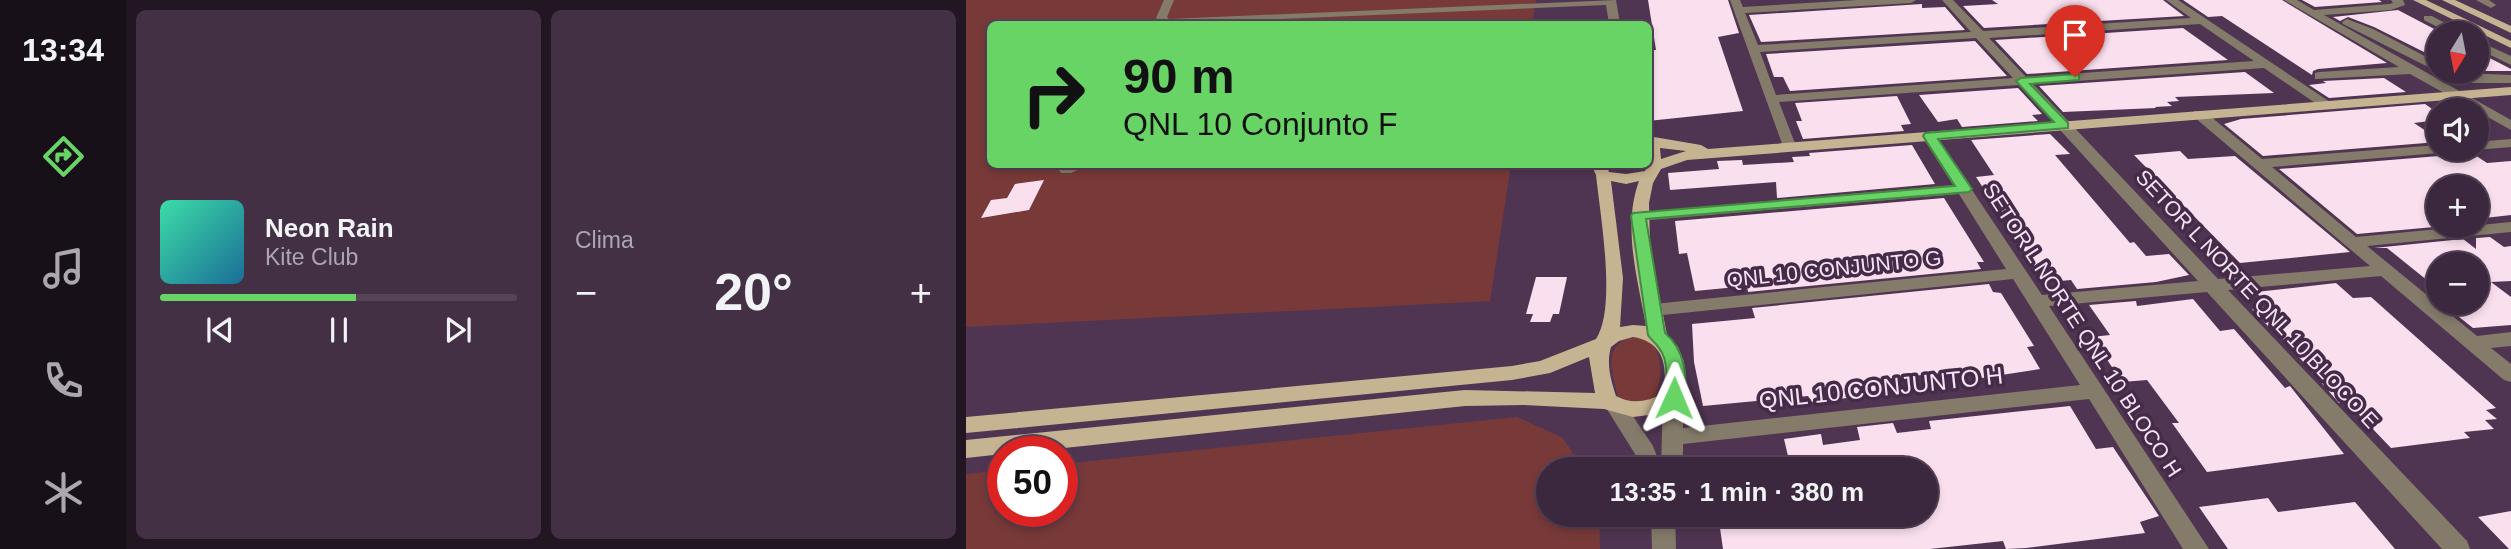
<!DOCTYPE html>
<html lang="pt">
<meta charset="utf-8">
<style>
:root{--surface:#3c283e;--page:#433045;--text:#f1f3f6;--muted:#aca6b0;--line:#554458;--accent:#68d465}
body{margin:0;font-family:Arial,sans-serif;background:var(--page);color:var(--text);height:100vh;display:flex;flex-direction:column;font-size:26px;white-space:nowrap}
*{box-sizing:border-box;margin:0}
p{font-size:23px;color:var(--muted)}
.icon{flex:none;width:38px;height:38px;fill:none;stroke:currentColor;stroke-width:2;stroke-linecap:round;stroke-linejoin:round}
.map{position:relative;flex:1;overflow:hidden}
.drawer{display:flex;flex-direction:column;gap:10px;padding:10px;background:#211622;width:840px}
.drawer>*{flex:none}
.guide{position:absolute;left:21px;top:21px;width:665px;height:147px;border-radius:10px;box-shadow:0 4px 10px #0003,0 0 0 2px var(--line);background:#68d465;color:#111;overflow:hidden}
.needle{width:46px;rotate:190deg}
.fabs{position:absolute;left:1460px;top:21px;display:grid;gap:14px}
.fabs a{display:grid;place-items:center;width:63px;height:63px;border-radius:50%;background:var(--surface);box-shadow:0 4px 10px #0003,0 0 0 2px var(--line);font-size:35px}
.speed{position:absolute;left:21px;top:436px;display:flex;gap:14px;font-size:35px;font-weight:700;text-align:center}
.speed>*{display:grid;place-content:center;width:91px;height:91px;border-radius:50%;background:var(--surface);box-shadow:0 4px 10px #0003,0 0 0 2px var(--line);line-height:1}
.speed .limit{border:10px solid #d22;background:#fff;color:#111}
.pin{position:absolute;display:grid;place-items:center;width:60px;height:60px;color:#fff;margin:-72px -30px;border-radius:50% 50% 50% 0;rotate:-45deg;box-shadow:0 0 7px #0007}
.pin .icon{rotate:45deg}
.me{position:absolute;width:77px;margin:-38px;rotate:1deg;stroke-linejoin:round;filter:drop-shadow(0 0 5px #0008)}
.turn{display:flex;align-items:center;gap:24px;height:147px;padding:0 21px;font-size:32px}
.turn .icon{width:91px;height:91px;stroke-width:2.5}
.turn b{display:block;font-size:49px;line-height:60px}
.big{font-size:52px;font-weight:600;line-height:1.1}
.drawer .card{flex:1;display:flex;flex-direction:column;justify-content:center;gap:10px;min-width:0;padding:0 24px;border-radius:10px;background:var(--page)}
.song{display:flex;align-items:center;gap:21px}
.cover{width:84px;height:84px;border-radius:10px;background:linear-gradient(135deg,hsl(160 70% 55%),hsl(200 70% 35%))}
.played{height:7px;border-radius:4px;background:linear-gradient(90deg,var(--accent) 55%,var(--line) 55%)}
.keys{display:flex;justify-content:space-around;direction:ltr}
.heat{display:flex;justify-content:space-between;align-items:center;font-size:38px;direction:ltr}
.drawer .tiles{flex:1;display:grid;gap:10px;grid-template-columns:repeat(2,1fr)}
.trip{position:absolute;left:570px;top:457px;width:402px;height:70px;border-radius:35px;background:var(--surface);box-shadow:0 4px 10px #0003,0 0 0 2px var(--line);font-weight:600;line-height:70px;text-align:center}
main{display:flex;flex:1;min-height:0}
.tab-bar{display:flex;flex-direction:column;width:126px;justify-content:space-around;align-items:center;background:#181019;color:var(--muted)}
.tab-bar .icon{width:49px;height:49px}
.tab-bar .active{color:var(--accent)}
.tab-bar b{font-size:32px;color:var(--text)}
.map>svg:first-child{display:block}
.green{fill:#783a39}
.building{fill:#fadfee}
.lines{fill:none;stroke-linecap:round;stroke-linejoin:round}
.minor{fill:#847b6a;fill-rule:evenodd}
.major{fill:#c6b391;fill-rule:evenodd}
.route{fill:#68d465;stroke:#448a42;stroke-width:2}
.labels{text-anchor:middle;stroke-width:7;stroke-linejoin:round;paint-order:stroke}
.street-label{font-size:21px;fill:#f3e3f5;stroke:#452b48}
.near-street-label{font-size:24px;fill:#f3e3f5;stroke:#452b48}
</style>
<main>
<nav class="tab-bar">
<b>13:34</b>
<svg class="icon active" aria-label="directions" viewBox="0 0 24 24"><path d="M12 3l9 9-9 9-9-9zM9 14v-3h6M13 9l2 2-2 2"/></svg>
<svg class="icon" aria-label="music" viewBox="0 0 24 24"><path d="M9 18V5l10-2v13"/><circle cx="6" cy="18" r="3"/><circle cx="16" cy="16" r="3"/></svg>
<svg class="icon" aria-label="phone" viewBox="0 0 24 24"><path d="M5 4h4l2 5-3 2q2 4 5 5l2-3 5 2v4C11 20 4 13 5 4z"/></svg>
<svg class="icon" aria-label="climate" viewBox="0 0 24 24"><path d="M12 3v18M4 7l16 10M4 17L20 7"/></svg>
</nav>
<section class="drawer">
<div class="tiles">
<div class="card">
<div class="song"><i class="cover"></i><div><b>Neon Rain</b><p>Kite Club</p></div></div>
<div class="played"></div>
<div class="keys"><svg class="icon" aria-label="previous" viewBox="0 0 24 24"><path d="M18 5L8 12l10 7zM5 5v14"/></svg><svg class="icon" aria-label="pause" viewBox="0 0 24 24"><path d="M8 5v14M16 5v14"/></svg><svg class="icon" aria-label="next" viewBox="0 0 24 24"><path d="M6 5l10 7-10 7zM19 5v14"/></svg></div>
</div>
<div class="card"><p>Clima</p>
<div class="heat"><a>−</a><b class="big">20°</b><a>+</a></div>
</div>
</div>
</section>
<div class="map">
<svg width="1545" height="549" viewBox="0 0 1545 549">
<rect width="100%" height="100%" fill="#503553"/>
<path class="green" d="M0 0H570L566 24H24V164L545 165 524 301 0 327Z
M670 337 688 343C696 363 697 377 689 398L679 403 653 400C647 376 633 342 670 337Z
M551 417 597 438 617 469H583V514L633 515 634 549H0V474L37 470V511H96V464Z"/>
<path class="building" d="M682 0H762L773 33 752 37 777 111 682 121V50H690Z
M1026 0H1197L1218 16 1018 28 997 6 1032 4Z
M1217 0H1316L1421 63 1352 69 1347 71 1346 75 1256 16 1242 17Z
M1336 0H1413L1416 2 1349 7Z
M956 4V8L979 7 999 30 795 42 783 15Z
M1432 10 1472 31V59L1408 27 1382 17 1374 21 1367 17Z
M1217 28 1262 60 1061 74 1029 40Z
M1009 41 1041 76 824 91 817 77H808L800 54Z
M1510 51 1545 69V71H1510Z
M1279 72 1308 93 1209 97 1213 101 1201 102 1206 106 1189 107 1190 108 1097 112 1073 86Z
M1418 78 1440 92 1363 98 1343 85 1360 83 1357 81Z
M1052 88 1076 114 1066 115 1072 121 996 127 991 119 972 122 953 95Z
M931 96 945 124 935 125 938 131 837 139 830 121H836L829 103Z
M1459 104 1472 113V120L1448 123 1472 139V142L1297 156 1258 124 1275 119Z
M1084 134 1104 154 1089 155 1164 243 1168 242 1180 256 1203 254 1223 275 1190 282 1111 289 1105 280 1094 281 1083 265 1069 267 1010 177 1028 175 1005 140Z
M946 145 969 184 811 198 810 182 704 190 702 173 753 169 751 161 776 160 777 165 828 162 826 157 844 156 843 153Z
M1482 149 1493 154 1506 153 1521 163 1545 161V215L1510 219V187H1472V226H1479L1391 234 1313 169 1473 156Z
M1214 151 1222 159 1269 156 1384 252 1274 263 1168 155Z
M78 180 63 210 15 218 25 200 41 198 49 184Z
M978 198 1018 262H1011L1015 269 782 292 781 286 729 291 721 253 713 254 709 221Z
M1524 237 1538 247 1545 246V281L1525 282 1545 297V325L1507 328 1478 305 1510 303V264H1472V289L1421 248H1408L1497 239 1510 249V238Z
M570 277H601L593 314H587L584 322H564L567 314H560Z
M1370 283 1387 298 1405 297 1530 408 1520 410 1531 419 1519 420 1528 429 1498 432 1504 438 1425 448 1381 402 1373 403 1306 326H1302L1286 309 1304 307 1290 292Z
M1023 284 1027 292 1035 293 1068 346 1061 347 1074 369 1016 378 1011 369 910 380 914 390 879 396 881 398 846 402 842 396 737 406 728 362 726 324 789 318 786 308Z
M1227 299 1254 331 1268 329 1319 388 1324 386 1378 454 1241 472 1206 423H1213L1181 380 1156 382 1126 337 1144 335 1123 305 1170 301 1171 306Z
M1104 406 1130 449 1147 447 1193 516 1174 522 1179 533 1060 548 1040 549 1037 541 964 549H757L752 514H961V469H825L818 439 855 434 857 445 894 440 891 427 927 423 931 433 965 429 963 421Z
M1302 498 1312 512 1389 502 1429 549H1262L1233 507Z
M1545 511V549H1543L1512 517Z"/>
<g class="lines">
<path class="minor" d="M198 0H208L201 17 203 19 650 0 654 24H643L640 5 198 24 190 18Z
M764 0H774L777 7 891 0H950L945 3 779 13 792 45 1005 32 976 0H987L1017 31 1225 18 1200 0H1212L1367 104 1360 108 1355 107 1298 68 1067 84 1252 279 1404 266 1228 117V111H1238L1296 159 1472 145V149H1480L1473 153 1306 167 1390 237 1545 222V232L1401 246 1511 336 1545 332V346L1525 348 1545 364V382L1538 380 1415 276 1262 290 1501 541 1504 549H1476L1241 292 1083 306 1243 549H1217L1123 399 717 444V469H673L669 454 639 406 642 400 649 398 656 400 687 446 695 467 697 398 700 393 707 390 714 393 717 398V428L1114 385 1047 279 687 316 680 314 678 310 680 306 687 304 1040 269 993 194 672 221 666 219 664 216 666 213 987 185 956 136 963 132 968 133 1076 295 1232 281 1053 85 813 102 830 146 823 150 818 149ZM1234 24 1288 61 1060 77 1023 38ZM1010 38 1047 78 810 95 794 52Z
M1318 0H1331L1348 10 1423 4 1427 3 1425 0H1437L1439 5 1425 10 1358 15 1545 120V130L1444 74 1349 79V73L1353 72 1433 67Z
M1510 0H1523L1530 5 1525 8Z
M1458 16H1466L1497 33H1483L1458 20Z
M1381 19 1407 29 1472 63V72L1377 24 1376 22Z
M1510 40 1545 56V65L1510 48Z
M1472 72 1545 75V83H1498Z
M1545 139V147L1510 150 1505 149H1510V142Z
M102 164H124L105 173H95L93 170Z
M685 514H709L710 549H686Z"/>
<path class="major" d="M1447 0H1460L1545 41V48Z
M1476 0H1489L1545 26V33Z
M1545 87V95L721 160 695 169 687 183 683 203 684 248 701 335 712 347 718 362 719 385 714 403 683 415 667 417 638 409 558 405 499 406 60 452H37V454L0 458V440L499 390 629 393 623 357 584 373 546 380 0 433V417L546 366 574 361 630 339C651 308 634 213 630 175L625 164H640L643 172 660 174 679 171 682 164V136L735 145 742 149ZM694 148 720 151 695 159ZM645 181 660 184 673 181C656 227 672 280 680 326L667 325 654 327 657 278ZM667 337C698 342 702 366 697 394 682 401 666 405 650 396 645 380 640 364 645 347L653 341Z"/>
</g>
<path class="route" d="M1109 74 1113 75V80L1064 84 1102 123V128L972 139 1006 189 1003 192 680 219 699 333C717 348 726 380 714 403H701L698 398C701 384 703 360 693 348 690 343 685 340 682 335L665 216 667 213 989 186 957 136 959 133 1088 122 1050 81 1055 78Z"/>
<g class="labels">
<g class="street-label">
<text transform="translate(868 269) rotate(-6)" y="7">QNL 10 CONJUNTO G</text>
<text transform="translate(1291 299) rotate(47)" y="7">SETOR L NORTE QNL 10 BLOCO E</text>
<text transform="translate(1116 330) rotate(57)" y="7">SETOR L NORTE QNL 10 BLOCO H</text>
</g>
<g class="near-street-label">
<text transform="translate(915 388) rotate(-6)" y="8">QNL 10 CONJUNTO H</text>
</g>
</g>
</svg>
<div class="fabs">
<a><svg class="needle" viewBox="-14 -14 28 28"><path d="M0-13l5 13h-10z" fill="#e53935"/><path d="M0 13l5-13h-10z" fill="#aca6b0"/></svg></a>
<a><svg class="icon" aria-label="sound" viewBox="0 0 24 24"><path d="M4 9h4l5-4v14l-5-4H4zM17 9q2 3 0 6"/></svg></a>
<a>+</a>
<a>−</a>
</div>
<div class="speed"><div class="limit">50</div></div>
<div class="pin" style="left:1109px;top:77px;background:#d93025"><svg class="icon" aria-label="arrive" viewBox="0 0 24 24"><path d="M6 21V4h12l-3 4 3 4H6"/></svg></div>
<svg class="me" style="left:708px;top:398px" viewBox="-20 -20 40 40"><path d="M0-17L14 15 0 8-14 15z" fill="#68d465" stroke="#fff" stroke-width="4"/></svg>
<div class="trip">13:35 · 1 min · 380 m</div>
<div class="guide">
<div class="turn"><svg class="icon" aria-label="right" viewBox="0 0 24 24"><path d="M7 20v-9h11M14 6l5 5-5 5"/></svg><div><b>90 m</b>QNL 10 Conjunto F</div></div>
</div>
</div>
</main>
